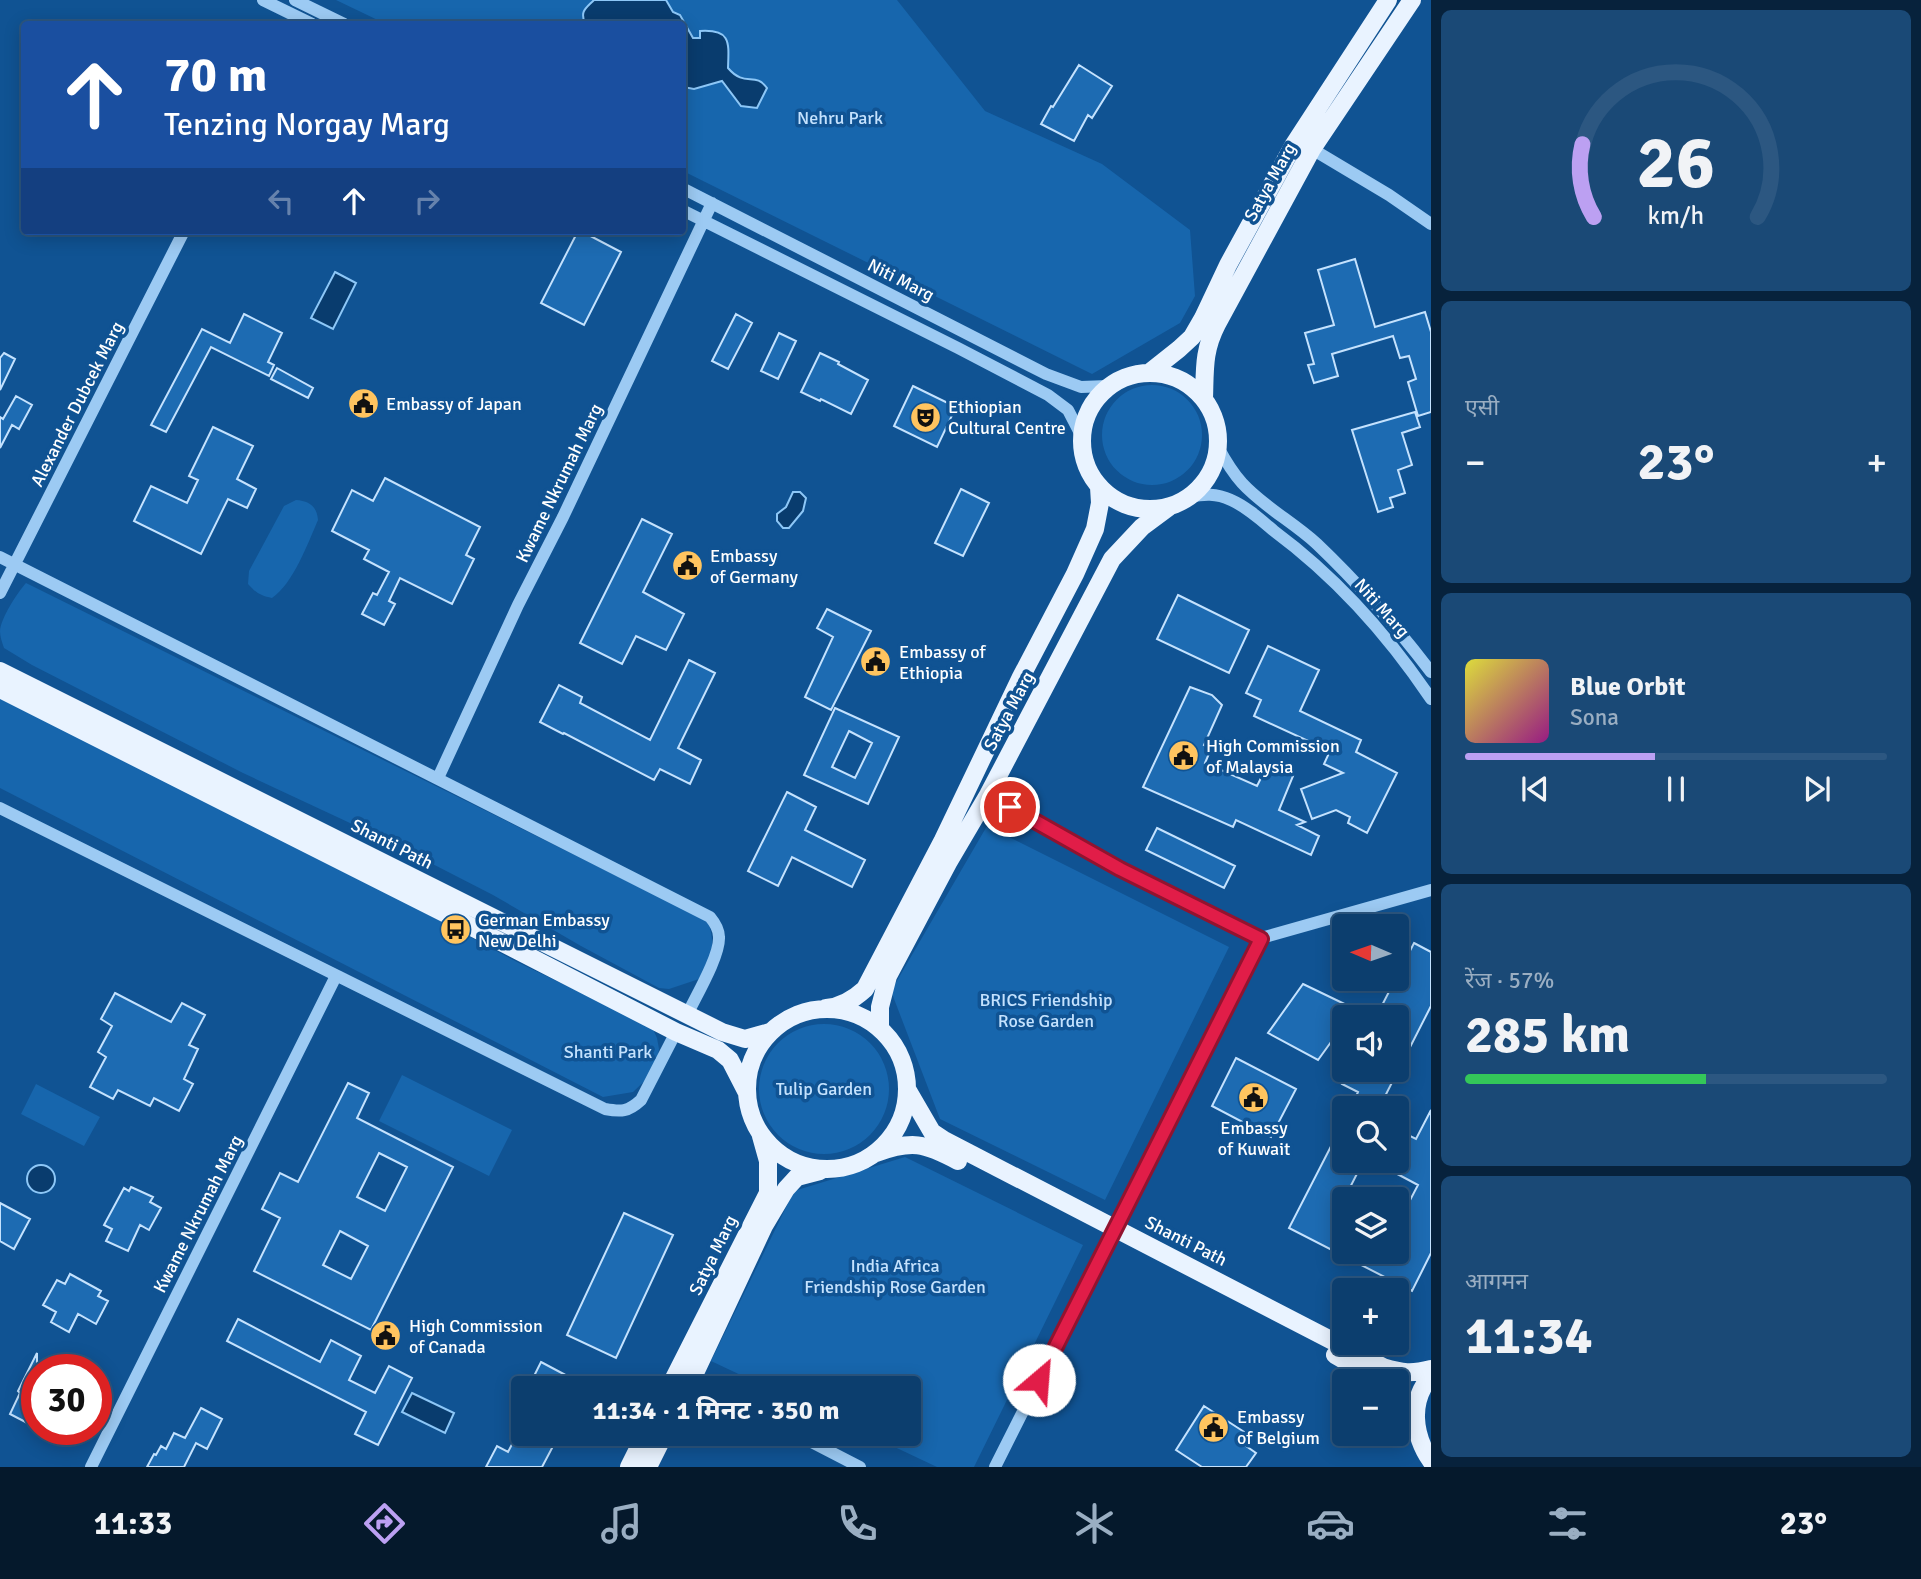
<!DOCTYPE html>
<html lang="hi">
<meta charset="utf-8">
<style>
:root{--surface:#0c3e6e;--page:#1a4976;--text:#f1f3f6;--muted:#9aaec2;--line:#2c5781;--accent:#bca0f2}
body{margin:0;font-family:Signika,"Noto Sans Devanagari",sans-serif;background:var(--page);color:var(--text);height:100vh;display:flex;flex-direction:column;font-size:26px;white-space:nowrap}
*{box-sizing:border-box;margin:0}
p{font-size:23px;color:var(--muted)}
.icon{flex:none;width:38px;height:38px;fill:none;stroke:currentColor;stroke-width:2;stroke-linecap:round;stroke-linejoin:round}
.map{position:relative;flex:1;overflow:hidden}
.drawer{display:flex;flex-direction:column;gap:10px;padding:10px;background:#07223c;width:490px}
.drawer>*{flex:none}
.banner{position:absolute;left:21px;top:21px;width:665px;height:214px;border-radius:7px;box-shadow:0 4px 18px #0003,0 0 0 2px var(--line);background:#1a4fa0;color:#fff;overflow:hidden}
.needle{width:46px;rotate:272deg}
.buttons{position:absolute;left:1332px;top:914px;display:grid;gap:14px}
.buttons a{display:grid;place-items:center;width:77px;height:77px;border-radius:7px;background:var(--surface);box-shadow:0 4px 18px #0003,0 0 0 2px var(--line);font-size:35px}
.speed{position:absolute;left:21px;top:1354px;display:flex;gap:14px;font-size:35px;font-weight:700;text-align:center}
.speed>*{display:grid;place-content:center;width:91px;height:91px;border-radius:50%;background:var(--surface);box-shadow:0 4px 18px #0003,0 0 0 2px var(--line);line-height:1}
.speed .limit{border:10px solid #d22;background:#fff;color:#111}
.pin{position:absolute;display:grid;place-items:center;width:60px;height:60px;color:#fff;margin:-30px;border:4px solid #fff;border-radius:50%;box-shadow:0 2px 7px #0007}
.me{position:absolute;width:77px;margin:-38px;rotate:27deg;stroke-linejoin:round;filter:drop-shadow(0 0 5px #0008)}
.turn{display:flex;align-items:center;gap:24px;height:147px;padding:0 28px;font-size:32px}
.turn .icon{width:91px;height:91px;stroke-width:2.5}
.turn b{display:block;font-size:49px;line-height:60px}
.lanes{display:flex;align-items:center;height:66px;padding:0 28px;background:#0003;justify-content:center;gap:35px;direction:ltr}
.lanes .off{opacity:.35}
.big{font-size:52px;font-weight:700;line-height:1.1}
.drawer .card{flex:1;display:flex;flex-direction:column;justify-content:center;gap:10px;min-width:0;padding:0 24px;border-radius:10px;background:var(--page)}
.drawer .dial{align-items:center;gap:0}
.dial svg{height:182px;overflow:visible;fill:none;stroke:var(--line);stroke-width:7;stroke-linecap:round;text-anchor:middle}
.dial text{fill:var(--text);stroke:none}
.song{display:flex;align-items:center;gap:21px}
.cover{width:84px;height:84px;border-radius:10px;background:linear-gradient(135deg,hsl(60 70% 55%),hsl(310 70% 35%))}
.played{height:7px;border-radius:4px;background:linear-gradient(90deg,var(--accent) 45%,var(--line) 45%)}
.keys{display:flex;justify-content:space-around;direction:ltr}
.heat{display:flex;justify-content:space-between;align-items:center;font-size:38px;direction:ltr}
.charge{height:10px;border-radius:5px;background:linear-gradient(90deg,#34c759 57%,var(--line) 0)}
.trip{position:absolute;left:511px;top:1376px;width:410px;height:70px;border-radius:7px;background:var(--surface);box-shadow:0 4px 18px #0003,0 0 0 2px var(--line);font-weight:700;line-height:70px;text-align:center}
.menu{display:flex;height:112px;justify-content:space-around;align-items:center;background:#05192c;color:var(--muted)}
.menu .icon{width:49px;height:49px}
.menu .selected{color:var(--accent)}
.menu b{font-size:32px;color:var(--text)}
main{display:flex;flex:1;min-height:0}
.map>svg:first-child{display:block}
.green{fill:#1766ad}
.water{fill:#093c6e;stroke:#8dc7f7;stroke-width:2}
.building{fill:#1d6bb2;stroke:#c4e2fe;stroke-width:2;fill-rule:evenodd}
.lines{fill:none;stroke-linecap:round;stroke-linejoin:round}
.minor{stroke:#9ccaf3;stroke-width:12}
.major{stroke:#e9f3ff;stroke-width:18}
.route-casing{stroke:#92132f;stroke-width:18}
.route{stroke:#e11d48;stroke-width:12}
.labels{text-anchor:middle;stroke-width:7;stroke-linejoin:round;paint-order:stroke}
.park-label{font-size:18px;fill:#c4e2fe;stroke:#105393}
.street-label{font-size:18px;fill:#fff;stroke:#105393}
.poi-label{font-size:18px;fill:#fff;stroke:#105393;text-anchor:start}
</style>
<main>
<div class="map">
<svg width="1431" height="1467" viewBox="0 0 1431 1467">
<rect width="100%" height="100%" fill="#105393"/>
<path class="green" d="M336 0H897L985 111 1102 164 1190 230 1195 296 1180 323 1092 374 683 171 682 24H386Z
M1102 435a50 50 0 1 1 100 0a50 50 0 1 1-100 0Z
M296 500C309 501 317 506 318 520 308 543 293 584 272 598 261 596 256 593 248 584L249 571 284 506Z
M26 583 708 921C716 946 712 958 699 979L669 989 659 988 581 946 493 895 380 837 243 773 32 665 4 648C2 642 0 637 0 631 1 618 17 593 26 583Z
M0 698 388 893 517 962 652 1027 657 1038 659 1049 655 1071 633 1092 603 1097 0 788Z
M987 826 1229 947 1105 1200 940 1119 891 991Z
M759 1089a65 65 0 1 1 130 0a65 65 0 1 1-130 0Z
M402 1075 512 1130 489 1176 379 1121Z
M36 1084 100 1117 84 1146 21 1114Z
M905 1157 1083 1245 974 1467H937L865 1433H908V1388H768L711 1361 794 1191Z"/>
<path class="water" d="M594 0H666L673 12 680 15 693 38H700V31C731 29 729 42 728 68 745 88 755 71 767 88L757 108 741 106 722 81 694 89 683 87 682 24H585C580 11 585 9 594 0Z
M335 272 356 283 333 329 311 318Z
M793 492H800L806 498 803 511 789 528H783L777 521V514L786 507Z
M27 1179a14 14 0 1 1 28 0a14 14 0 1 1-28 0Z
M412 1393 454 1413 445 1433 402 1412Z"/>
<path class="building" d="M1079 65 1112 86 1092 118 1088 115 1074 141 1041 124 1051 106 1053 107Z
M578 231H581L621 252 584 325 541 303Z
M1355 259 1375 327 1425 312 1431 332V412L1418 416 1408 382 1416 379 1409 356 1400 358 1393 336 1332 354 1338 376 1314 383 1308 365 1314 364 1305 333 1334 325 1318 270Z
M244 314 282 333 268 362 274 365 269 376 211 347 166 432 151 425 202 329 230 343Z
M736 314 752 323 728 369 712 361Z
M779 333 796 341 778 379 761 371Z
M4 353 15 359 0 390V358Z
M820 353 839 362 838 364 868 380 851 414 821 399 820 401 801 392Z
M277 368 313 388 308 398 271 379Z
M913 386 956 407 937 447 894 426Z
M16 396 32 405 19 429 12 425 0 448V417L3 419Z
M1415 412 1420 427 1402 433 1412 465 1398 470 1405 493 1390 498 1393 507 1378 512 1352 430Z
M213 427 253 446 237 479 256 489 247 508 228 499 201 554 134 521 151 486 187 503 198 480 189 476Z
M385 478 480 527 466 555 474 559 452 604 400 578 389 601 395 604 384 625 362 614 373 593 377 595 389 572 364 559 369 550 332 531 352 490 373 501Z
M961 489 989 503 963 556 935 543Z
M642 519 672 534 643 592 684 614 666 650 636 636 622 664 580 643Z
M1178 595 1249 630 1229 673 1157 639Z
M827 609 871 631 831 710 805 697 833 637 817 628Z
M1268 646 1319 670 1300 711 1361 740 1356 752 1397 773 1367 833 1348 823 1350 817 1336 810 1312 819 1301 789 1343 773 1324 764 1330 751 1254 716 1261 700 1246 693Z
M689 660 715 673 678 748 701 760 690 784 660 769 654 780 564 733 563 734 540 722 559 685 582 697 580 703 650 740Z
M1190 687 1212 695 1222 705 1204 745 1211 749 1205 763 1257 786 1268 764 1293 776 1279 810 1305 822 1297 825 1319 836 1311 855 1236 820 1233 827 1143 787Z
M835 708 899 737 868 804 804 775ZM849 731 872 743 855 778 832 767Z
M787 792 816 807 805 830 865 860 852 887 792 857 778 886 748 871Z
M1157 828 1235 866 1224 888 1146 850Z
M1414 943 1431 952V1006L1379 1108H1351L1358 1092 1342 1084 1349 1069H1396V1017H1376Z
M1303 984 1355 1009 1350 1017H1344V1024L1318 1060 1268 1033Z
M115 993 171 1022 182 1003 205 1015 189 1045 198 1049 184 1079 193 1084 179 1111 154 1098 150 1106 118 1090 113 1099 90 1087 106 1057 98 1052 112 1026 101 1019Z
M1236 1058 1296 1089 1271 1137 1212 1106Z
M348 1083 369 1093 357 1118 453 1167 371 1330 254 1271 280 1218 262 1209 280 1173 298 1182ZM379 1153 407 1167 385 1211 357 1197ZM340 1231 368 1246 351 1279 323 1265Z
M1431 1110V1253L1412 1291 1289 1228 1344 1121V1160H1364L1339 1209 1344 1211V1251H1396V1227L1418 1185 1371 1160H1396V1129L1416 1139Z
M131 1187 153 1197 150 1202 161 1208 149 1230 140 1225 128 1251 106 1241 112 1229 104 1225 124 1188 129 1191Z
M0 1203 30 1219 14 1249 0 1241Z
M624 1213 673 1235 616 1358 567 1335Z
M70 1274 101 1291 98 1296 108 1301 96 1324 78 1314 69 1332 51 1322 56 1312 43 1305 57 1280 65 1284Z
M238 1319 320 1362 331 1340 361 1356 349 1380 375 1393 389 1366 412 1378 378 1445 355 1434 366 1412 227 1341Z
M37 1353V1428L10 1414 20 1393 18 1391Z
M541 1362 590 1388H528Z
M1204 1406 1252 1437 1246 1446 1256 1453 1246 1467H1202L1176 1450Z
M201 1408 222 1419 207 1449 196 1443 184 1467H147L154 1454 156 1455 161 1446 166 1449 174 1433 185 1438Z
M518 1433H560L542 1467H486L497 1446 508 1452Z"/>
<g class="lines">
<path class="minor" d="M263 0 312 24
M295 0 344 24
M1307 144 1312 149 1389 195 1431 224
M682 188 1046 374 1081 387 1108 386
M682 210 958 348 1048 395 1068 410 1082 437
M1218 447C1225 460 1232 472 1242 483 1264 507 1293 522 1317 544 1360 585 1395 625 1431 672
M1189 497C1204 494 1216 493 1231 500 1247 507 1261 520 1274 531 1336 577 1388 635 1431 699
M0 557 710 917C715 923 719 929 719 937 720 956 696 996 687 1015
M0 593 184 231
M438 778 518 605 563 517 712 203
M988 795 1120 869 1261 938 1431 890
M0 808 605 1109C621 1112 628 1112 641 1100L676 1032
M794 1433 860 1467
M91 1467 336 976
M995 1467 1261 938"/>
<path class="major" d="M1150 372 1179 349 1192 337 1203 318 1228 265 1293 146 1388 0
M1082 441a68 68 0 1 1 136 0a68 68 0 1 1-136 0Z
M1204 399C1205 370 1203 351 1217 324L1312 149 1412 0
M0 671 722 1032 745 1039 770 1032
M0 689 460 921 676 1032 718 1050 730 1060 747 1093
M826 1008C842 1007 854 999 865 989L943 840 1021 677 1075 574 1095 529 1100 503 1099 487
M747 1089a80 80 0 1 1 160 0a80 80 0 1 1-160 0Z
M880 1028V1007L888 976 948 863 988 795 1112 559 1142 527 1169 507
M907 1089 932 1132 944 1140 1383 1367C1403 1373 1411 1374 1431 1369
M876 1153C912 1140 924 1143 958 1161
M1335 1355 1380 1381
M1431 1376C1409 1401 1413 1435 1431 1461
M669 1388 768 1193V1161L761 1136
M688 1388 764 1226 786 1189 797 1177 820 1171
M1396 1393 1416 1414
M629 1467 646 1433
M648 1467 665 1433"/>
</g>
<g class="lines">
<defs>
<path id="route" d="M1010 807 1120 869 1261 939 1039 1380"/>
</defs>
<use href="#route" class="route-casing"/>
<use href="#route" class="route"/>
</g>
<defs>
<symbol id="civic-disc" viewBox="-11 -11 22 22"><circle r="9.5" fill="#ffc45f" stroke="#105393"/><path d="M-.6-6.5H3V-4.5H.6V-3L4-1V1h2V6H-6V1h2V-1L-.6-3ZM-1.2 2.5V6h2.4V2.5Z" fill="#111"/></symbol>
<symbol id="theatre-disc" viewBox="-11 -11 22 22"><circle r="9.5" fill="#ffc45f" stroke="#105393"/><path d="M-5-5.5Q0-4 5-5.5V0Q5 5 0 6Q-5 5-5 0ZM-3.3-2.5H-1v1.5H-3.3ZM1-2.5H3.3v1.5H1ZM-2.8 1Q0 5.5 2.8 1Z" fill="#111"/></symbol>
<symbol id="bus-disc" viewBox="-11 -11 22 22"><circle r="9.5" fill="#ffc45f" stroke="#105393"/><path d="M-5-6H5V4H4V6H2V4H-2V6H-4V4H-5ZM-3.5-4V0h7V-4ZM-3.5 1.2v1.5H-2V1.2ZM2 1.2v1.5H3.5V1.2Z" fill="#111"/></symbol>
</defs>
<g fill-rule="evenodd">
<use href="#civic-disc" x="346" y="386" width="35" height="35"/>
<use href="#theatre-disc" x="908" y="400" width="35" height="35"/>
<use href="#civic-disc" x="670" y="548" width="35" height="35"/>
<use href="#civic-disc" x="858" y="644" width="35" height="35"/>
<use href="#civic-disc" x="1166" y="738" width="35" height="35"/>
<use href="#bus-disc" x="438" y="912" width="35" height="35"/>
<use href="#civic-disc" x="1236" y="1080" width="35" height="35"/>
<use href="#civic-disc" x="368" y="1318" width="35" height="35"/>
<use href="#civic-disc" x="1196" y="1410" width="35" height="35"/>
</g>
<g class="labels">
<g class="park-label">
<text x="840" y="124">Nehru Park</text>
<text x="1046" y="1006">BRICS Friendship<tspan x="1046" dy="21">Rose Garden</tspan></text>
<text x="608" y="1058">Shanti Park</text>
<text x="824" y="1095">Tulip Garden</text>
<text x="895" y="1272">India Africa<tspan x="895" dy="21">Friendship Rose Garden</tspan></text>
</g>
<g class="street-label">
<text transform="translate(1270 182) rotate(-61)" y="6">Satya Marg</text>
<text transform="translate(901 280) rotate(27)" y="6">Niti Marg</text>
<text transform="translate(77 404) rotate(-63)" y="6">Alexander Dubcek Marg</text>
<text transform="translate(559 483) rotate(-64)" y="6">Kwame Nkrumah Marg</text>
<text transform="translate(1382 608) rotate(48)" y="6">Niti Marg</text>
<text transform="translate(1009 711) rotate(-62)" y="6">Satya Marg</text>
<text transform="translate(392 844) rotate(27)" y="6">Shanti Path</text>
<text transform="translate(198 1214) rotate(-63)" y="6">Kwame Nkrumah Marg</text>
<text transform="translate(1186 1241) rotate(27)" y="6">Shanti Path</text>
<text transform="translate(713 1255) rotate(-64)" y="6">Satya Marg</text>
</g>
<g class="poi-label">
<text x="386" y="410">Embassy of Japan</text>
<text x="948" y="413">Ethiopian<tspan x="948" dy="21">Cultural Centre</tspan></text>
<text x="710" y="562">Embassy<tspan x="710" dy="21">of Germany</tspan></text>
<text x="899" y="658">Embassy of<tspan x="899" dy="21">Ethiopia</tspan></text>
<text x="1206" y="752">High Commission<tspan x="1206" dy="21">of Malaysia</tspan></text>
<text x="478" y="926">German Embassy<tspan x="478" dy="21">New Delhi</tspan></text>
<text x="1254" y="1134" text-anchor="middle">Embassy<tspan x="1254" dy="21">of Kuwait</tspan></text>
<text x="409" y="1332">High Commission<tspan x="409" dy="21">of Canada</tspan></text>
<text x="1237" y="1423">Embassy<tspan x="1237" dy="21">of Belgium</tspan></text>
</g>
</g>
</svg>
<div class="buttons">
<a><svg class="needle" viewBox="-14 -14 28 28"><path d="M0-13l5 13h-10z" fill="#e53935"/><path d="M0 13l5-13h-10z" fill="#9aaec2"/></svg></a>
<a><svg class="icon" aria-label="sound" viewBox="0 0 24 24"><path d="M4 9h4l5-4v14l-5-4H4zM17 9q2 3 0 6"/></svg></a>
<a><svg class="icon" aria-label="search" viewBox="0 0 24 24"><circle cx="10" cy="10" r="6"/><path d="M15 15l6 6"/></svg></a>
<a><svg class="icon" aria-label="layers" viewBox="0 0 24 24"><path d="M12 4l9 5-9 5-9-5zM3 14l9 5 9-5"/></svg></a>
<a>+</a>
<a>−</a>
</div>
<div class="speed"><div class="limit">30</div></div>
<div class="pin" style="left:1010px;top:807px;background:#d93025"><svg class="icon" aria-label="arrive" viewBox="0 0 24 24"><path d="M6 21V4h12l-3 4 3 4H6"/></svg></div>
<svg class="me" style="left:1039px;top:1380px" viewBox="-20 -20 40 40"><circle r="19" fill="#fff"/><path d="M0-13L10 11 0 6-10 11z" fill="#e11d48"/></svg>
<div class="trip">11:34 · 1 मिनट · 350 m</div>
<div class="banner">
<div class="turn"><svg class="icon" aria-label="ahead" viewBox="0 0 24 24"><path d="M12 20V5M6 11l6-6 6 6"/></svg><div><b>70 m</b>Tenzing Norgay Marg</div></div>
<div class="lanes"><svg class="icon off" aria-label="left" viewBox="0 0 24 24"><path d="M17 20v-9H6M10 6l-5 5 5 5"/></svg><svg class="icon" aria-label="ahead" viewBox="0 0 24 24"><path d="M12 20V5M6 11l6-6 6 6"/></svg><svg class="icon off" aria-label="right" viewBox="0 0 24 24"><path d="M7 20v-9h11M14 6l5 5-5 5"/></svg></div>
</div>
</div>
<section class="drawer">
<div class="card dial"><svg viewBox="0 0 100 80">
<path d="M14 69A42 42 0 1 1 86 69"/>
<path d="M14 69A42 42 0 0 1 9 37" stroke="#bca0f2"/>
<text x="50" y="56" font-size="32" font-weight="700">26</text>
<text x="50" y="72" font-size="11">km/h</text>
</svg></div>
<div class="card"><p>एसी</p>
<div class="heat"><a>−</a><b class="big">23°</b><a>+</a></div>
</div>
<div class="card">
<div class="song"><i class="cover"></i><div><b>Blue Orbit</b><p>Sona</p></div></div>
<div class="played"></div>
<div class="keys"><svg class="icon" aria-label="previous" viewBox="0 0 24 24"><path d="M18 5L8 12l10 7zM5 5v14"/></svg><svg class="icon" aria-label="pause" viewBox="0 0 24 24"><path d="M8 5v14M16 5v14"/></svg><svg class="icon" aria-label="next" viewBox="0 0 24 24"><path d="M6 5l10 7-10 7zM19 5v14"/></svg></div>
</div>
<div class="card"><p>रेंज · 57%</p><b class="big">285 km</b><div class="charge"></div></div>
<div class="card"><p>आगमन</p><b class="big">11:34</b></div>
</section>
</main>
<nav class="menu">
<b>11:33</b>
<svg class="icon selected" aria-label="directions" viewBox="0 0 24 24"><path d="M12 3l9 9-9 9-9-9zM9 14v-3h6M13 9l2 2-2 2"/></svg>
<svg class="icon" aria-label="music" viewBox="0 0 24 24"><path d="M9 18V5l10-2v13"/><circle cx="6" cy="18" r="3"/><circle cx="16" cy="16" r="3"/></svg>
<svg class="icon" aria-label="phone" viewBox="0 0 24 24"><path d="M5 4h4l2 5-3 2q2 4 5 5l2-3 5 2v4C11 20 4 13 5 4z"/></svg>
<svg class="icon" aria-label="climate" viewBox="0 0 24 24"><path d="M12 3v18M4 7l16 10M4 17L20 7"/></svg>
<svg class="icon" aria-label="car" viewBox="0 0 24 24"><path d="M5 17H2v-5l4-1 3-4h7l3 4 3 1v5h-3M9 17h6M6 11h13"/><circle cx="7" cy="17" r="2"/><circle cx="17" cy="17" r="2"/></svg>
<svg class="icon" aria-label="filters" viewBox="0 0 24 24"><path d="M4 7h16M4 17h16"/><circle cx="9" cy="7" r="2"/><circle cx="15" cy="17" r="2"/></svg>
<b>23°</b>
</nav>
